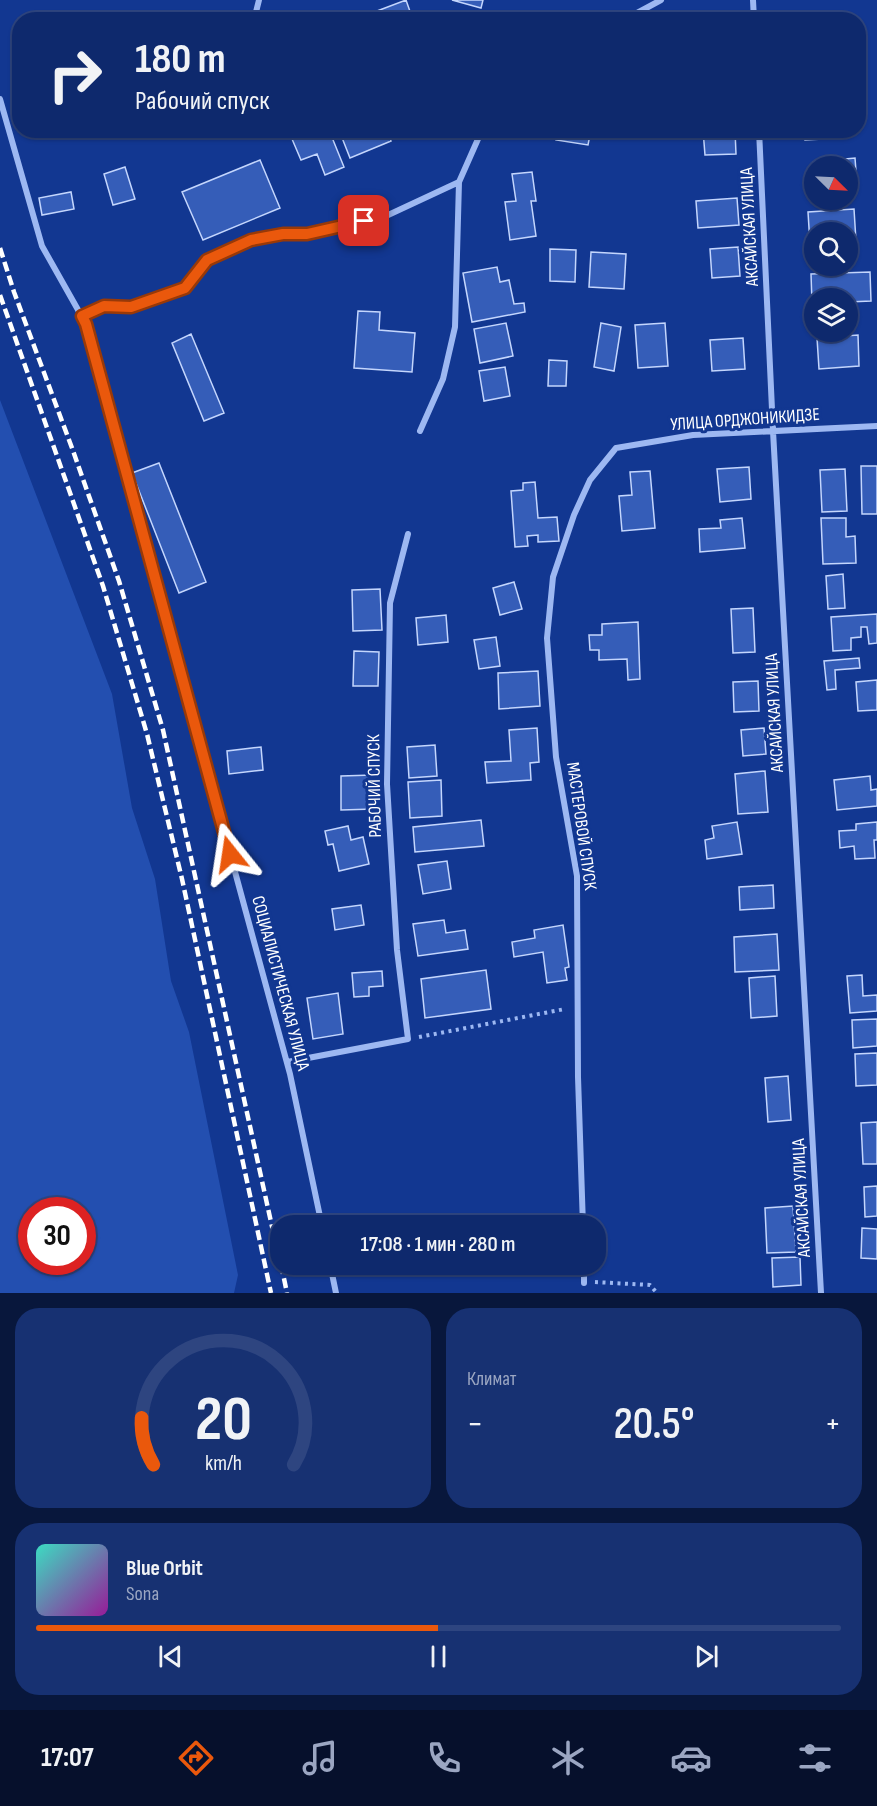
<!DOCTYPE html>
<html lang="ru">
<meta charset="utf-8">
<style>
:root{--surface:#0e296d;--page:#173172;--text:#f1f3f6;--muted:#9ba6c2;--line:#2e4580;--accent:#ea580c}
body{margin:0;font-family:"Sofia Sans Condensed",sans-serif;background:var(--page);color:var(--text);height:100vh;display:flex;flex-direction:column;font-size:22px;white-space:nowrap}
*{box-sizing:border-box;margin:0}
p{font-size:20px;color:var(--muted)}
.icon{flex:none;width:33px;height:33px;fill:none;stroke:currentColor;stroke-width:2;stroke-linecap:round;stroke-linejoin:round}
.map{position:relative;height:1293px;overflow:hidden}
.details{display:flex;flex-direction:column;gap:15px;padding:15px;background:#08173c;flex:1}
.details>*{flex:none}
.top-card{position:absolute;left:12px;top:12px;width:854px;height:126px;border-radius:24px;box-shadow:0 2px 4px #0004,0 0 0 2px var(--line);background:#0e296d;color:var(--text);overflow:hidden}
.needle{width:39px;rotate:114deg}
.fabs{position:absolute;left:804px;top:156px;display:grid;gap:12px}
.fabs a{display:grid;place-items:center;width:54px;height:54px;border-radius:50%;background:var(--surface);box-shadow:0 2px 4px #0004,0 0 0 2px var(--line);font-size:30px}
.speed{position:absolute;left:18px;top:1197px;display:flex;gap:12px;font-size:30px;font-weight:700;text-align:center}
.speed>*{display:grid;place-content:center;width:78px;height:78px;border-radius:50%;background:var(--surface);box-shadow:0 2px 4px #0004,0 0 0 2px var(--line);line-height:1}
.speed .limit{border:9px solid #d22;background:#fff;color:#111}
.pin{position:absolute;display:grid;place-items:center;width:51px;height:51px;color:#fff;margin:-26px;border-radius:12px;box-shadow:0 3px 9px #0006}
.me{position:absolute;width:66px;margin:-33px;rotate:345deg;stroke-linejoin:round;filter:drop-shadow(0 0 4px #0008)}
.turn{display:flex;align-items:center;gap:21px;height:126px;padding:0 24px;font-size:27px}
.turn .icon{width:78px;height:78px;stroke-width:2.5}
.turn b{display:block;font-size:42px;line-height:51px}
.big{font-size:45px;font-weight:600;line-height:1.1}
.details .tile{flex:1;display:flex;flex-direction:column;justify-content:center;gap:9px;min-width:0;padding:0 21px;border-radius:24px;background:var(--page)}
.details .dial{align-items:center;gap:0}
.dial svg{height:156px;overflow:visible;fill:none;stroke:var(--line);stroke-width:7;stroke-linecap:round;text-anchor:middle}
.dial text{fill:var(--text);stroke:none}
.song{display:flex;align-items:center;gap:18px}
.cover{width:72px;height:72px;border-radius:9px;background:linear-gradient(135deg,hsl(170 70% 55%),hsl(300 70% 35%))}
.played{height:6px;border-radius:3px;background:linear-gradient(90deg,var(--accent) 50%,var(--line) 50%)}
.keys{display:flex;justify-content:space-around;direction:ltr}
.heat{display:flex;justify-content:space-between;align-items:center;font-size:33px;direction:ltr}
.details .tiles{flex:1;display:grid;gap:15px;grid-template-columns:1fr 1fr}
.tile:last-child{grid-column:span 2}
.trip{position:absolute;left:270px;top:1215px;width:336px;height:60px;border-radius:24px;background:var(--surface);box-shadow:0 2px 4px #0004,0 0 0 2px var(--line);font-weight:600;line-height:60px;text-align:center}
.menu{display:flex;height:96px;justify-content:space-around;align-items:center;background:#06102c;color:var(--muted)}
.menu .icon{width:42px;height:42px}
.menu .current{color:var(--accent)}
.menu b{font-size:27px;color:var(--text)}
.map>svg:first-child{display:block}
.green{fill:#234fb0;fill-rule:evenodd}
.building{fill:#355db8;stroke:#c4d6fd;stroke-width:1.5}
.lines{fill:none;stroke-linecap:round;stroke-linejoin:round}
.path{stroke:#9db8f2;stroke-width:4;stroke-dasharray:3 4.5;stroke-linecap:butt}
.minor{stroke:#9db8f2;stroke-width:6}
.rail{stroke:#fff;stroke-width:4.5;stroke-dasharray:10 4.5;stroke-linecap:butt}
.route-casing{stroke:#983908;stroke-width:15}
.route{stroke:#ea580c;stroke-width:10}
.labels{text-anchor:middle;stroke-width:6;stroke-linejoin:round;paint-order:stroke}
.street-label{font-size:18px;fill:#fff;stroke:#123791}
</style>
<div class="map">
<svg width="877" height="1293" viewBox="0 0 877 1293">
<rect width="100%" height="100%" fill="#123791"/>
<path class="green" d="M0 400 112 694 132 808 155 879 171 981 189 1032 238 1275 234 1293H0ZM32 1210H82V1262H32Z"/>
<path class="building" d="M406 0 413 20H380L377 11Z
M452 0H483L481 8Z
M730 15V20H697V16Z
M313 130H329L344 167 325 175 317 154 301 160 292 139Z
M339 130H387L391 141 350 158Z
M558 130H591L588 145 556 140Z
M703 130H735L736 154 705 155Z
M804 130H840L841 138 805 140Z
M855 158 857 184 848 185V166H814V181L813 162Z
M260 160 280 208 203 240 182 192Z
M125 167 135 199 113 205 104 174Z
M532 172 536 201H531L536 236 510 240 505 202 516 201 512 174Z
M71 192 74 209 42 215 39 198Z
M737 198 739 225 698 228 696 201Z
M854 209 856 241 848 242V232H814V244H810L808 212Z
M738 247 740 276 712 278 710 249Z
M550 249 576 250 575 282 550 281Z
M591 252 626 254 624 289 589 287Z
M497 267 500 282 509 280 514 304 524 303 525 312 472 322 463 273Z
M870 272 871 301 848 302V298H814V303H812L811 274Z
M358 311 380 312 379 330 415 333 412 372 354 368Z
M506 323 513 356 480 363 474 329Z
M601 323 621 327 614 371 594 367Z
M665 323 668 366 638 368 635 325Z
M191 334 224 413 204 421 172 343Z
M858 335 859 366 819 369 817 338Z
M743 338 745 369 712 371 710 340Z
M549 360 567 361 566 386H548Z
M505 367 510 396 484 401 479 371Z
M159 463 206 582 179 593 132 473Z
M861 466H877V514H862Z
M749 467 751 499 720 502 717 469Z
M845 469 847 511 822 512 820 470Z
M650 471 655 528 622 531 619 496 632 495 630 472Z
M535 482 538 518 557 517 559 541 538 542V535L527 536 528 546 515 547 511 491 523 490V483Z
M742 518 745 548 700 552 699 529 721 528 720 520Z
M821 518H846V537L855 536 856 563 823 564Z
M843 574 845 608 828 609 826 576Z
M514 582 522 609 500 615 493 588Z
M380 589 382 630 353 631 352 590Z
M753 608 755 652 733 653 731 609Z
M877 614V643L869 644 867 627H861V637L851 638V650L833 651 831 617Z
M446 615 448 642 418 645 416 618Z
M638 622 640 679 628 680 627 659 599 660V650H590L589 635H602V624Z
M496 637 500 666 479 669 474 640Z
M354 651 379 652 378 686H353Z
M859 658 860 668 835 670 836 689 827 690 824 661Z
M538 671 540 706 499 709 498 673Z
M877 680V710L858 711 856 682Z
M758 681 759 711 734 712 733 682Z
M537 728 539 762 530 763 531 780 487 783 485 762 511 761 509 730Z
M764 728 766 754 743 756 741 730Z
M435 745 437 776 409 778 407 747Z
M261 747 263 770 229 774 227 751Z
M765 771 768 812 738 814 735 774Z
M373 775 374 809 341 810V776Z
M870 776 871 790 877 789V806L837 810 834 780Z
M441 780 442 816 410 818 408 782Z
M481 820 484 846 415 852 413 827Z
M737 822 742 854 707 859 705 840 714 838 712 826Z
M877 822V840H874L875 858 855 859 854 846 840 848 839 831 856 830V824Z
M348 826 351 840 363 837 369 864 339 871 333 844 328 845 325 831Z
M447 861 451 889 423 894 418 865Z
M773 885 774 908 740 910 739 887Z
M361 905 364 925 335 930 332 909Z
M444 920 446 933 465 930 468 949 418 956 413 924Z
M563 925 569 967 565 968 567 980 547 983 543 952 514 957 512 942 535 938 534 930Z
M777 934 779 970 735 972 734 937Z
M486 970 491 1009 425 1018 421 979Z
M382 971 383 986 369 987V996L354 997 352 973Z
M862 975 863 996 877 995V1011L850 1013 847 976Z
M775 976 777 1016 751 1018 749 978Z
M338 993 343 1034 313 1039 307 998Z
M877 1019V1046L853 1048 852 1020Z
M877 1053V1085L856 1086 855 1054Z
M788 1076 791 1120 768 1122 765 1078Z
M877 1122V1164H863L861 1123Z
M877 1186V1216L865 1217 864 1187Z
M793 1206 796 1252 767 1253 765 1208Z
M862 1228 877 1229V1259L861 1258Z
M800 1257 801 1285 773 1287 772 1258Z"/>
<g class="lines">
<path class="path" d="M419 1037 565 1009
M595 1282 650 1285 657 1293"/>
<path class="minor" d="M753 0 754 20
M254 20 259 0
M624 20 661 0
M0 99 42 246 86 324 290 1074 322 1226
M759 130 773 431 821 1293
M82 316 103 306 131 307 185 288 207 260 251 240 283 234H307L386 216 459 182 482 130
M420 431 443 379 455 327 459 182
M287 1062 408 1039 397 950 387 784 390 603 408 534
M583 1226 578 1077 577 876 556 757 547 638 553 577 574 515 590 480 616 448 693 435 877 426
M330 1264 336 1293
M584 1264V1283"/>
<path class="rail" d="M0 248 14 292 72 448 119 581 163 730 280 1263
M0 295 103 586 147 734 182 879 271 1293
M281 1264 287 1293"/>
</g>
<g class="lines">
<defs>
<path id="route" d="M230 854 86 324 82 316 104 306 131 307 185 288 207 260 251 240 283 234H307L364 221"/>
</defs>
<use href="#route" class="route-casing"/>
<use href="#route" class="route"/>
</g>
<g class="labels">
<g class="street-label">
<text transform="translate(749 227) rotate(-93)" y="6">АКСАЙСКАЯ УЛИЦА</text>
<text transform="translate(745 419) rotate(-4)" y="6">УЛИЦА ОРДЖОНИКИДЗЕ</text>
<text transform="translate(774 713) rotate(-93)" y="6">АКСАЙСКАЯ УЛИЦА</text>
<text transform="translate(374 786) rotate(-91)" y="6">РАБОЧИЙ СПУСК</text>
<text transform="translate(582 826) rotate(82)" y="6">МАСТЕРОВОЙ СПУСК</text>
<text transform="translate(281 983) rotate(75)" y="6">СОЦИАЛИСТИЧЕСКАЯ УЛИЦА</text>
<text transform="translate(801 1198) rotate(-93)" y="6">АКСАЙСКАЯ УЛИЦА</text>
</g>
</g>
</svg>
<div class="fabs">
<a><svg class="needle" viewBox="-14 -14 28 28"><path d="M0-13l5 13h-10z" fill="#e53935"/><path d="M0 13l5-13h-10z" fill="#9ba6c2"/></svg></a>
<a><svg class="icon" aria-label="search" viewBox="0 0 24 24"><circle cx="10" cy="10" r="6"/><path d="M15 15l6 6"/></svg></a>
<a><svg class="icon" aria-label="layers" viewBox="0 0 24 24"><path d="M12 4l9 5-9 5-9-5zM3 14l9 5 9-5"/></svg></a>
</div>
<div class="speed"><div class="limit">30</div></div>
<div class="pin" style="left:364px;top:221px;background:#d93025"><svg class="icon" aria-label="arrive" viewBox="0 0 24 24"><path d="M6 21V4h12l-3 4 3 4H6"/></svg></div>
<svg class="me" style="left:230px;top:854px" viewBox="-20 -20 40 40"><path d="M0-17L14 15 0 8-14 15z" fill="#ea580c" stroke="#fff" stroke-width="4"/></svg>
<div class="trip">17:08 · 1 мин · 280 m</div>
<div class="top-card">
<div class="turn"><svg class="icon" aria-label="right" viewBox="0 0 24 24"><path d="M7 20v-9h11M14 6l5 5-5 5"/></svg><div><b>180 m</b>Рабочий спуск</div></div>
</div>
</div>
<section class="details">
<div class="tiles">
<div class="tile dial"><svg viewBox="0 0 100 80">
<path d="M14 69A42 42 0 1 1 86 69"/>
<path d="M14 69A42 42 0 0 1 8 45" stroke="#ea580c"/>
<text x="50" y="56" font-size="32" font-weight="700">20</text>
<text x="50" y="72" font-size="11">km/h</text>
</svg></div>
<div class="tile"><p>Климат</p>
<div class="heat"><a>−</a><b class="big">20.5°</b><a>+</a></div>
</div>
<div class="tile">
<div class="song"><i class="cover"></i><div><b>Blue Orbit</b><p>Sona</p></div></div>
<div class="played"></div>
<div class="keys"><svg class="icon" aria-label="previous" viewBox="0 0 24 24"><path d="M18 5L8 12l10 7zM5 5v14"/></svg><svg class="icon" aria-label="pause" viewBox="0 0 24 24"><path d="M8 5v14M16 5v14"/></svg><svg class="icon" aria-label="next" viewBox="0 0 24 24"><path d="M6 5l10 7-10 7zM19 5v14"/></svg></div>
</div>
</div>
</section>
<nav class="menu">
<b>17:07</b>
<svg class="icon current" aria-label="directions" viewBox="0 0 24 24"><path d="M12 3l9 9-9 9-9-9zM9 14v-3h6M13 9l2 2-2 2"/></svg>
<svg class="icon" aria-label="music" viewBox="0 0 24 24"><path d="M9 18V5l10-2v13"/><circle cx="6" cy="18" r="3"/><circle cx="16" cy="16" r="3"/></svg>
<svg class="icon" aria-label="phone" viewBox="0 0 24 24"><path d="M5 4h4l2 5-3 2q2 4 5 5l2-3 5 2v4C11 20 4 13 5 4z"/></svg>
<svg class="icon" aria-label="climate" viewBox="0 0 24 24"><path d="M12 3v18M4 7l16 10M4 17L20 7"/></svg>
<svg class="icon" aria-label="car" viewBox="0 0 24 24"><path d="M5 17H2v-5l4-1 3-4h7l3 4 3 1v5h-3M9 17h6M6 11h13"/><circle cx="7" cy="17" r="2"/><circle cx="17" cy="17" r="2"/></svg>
<svg class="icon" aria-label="filters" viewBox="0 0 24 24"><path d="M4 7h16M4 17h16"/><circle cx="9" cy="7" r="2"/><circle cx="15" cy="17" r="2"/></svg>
</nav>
